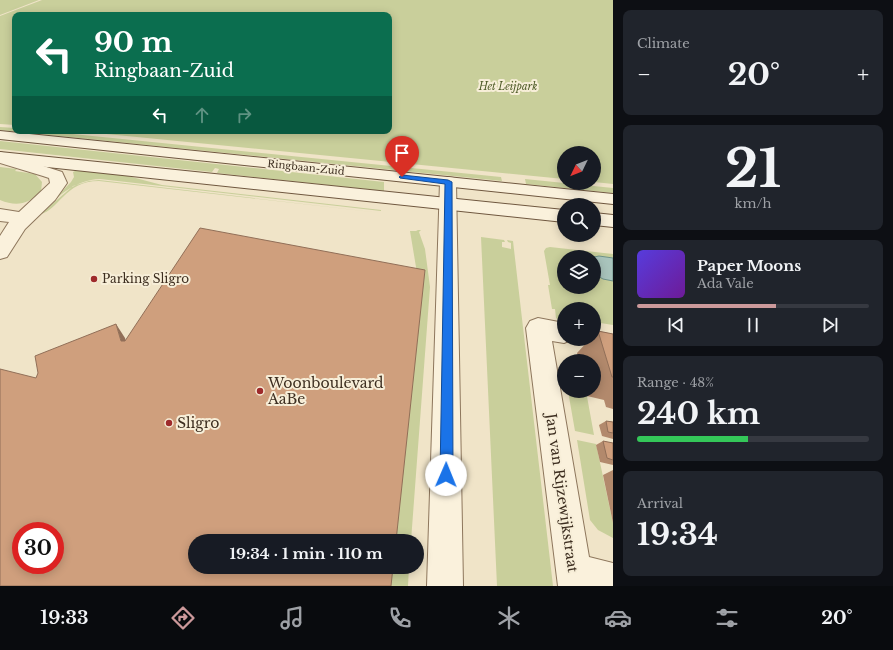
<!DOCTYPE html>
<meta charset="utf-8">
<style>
:root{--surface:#171b24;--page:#20242c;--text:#f1f3f6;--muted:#9ea1a6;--line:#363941;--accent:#cc999b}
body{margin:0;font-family:"Libre Baskerville",serif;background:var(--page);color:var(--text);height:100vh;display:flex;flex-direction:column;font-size:15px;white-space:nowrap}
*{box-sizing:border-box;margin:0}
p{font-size:13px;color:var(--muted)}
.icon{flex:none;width:22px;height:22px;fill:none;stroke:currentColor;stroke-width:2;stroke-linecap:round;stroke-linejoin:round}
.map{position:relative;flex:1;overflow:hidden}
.panel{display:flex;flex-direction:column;gap:10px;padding:10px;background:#0d0f14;width:280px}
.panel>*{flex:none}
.banner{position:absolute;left:12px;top:12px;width:380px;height:122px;border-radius:8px;box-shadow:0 2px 10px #0003;background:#0b6e4f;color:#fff;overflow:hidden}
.needle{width:26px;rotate:227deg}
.controls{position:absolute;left:557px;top:146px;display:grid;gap:8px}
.controls a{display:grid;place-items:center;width:44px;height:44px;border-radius:50%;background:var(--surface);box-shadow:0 2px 10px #0003;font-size:20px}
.speed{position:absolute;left:12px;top:522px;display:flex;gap:8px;font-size:20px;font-weight:700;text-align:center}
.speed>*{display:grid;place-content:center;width:52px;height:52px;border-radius:50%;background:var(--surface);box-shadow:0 2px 10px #0003;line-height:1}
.speed .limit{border:6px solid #d22;background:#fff;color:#111}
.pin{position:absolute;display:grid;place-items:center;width:34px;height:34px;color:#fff;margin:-41px -17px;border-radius:50% 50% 50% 0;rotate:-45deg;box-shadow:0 0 4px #0007}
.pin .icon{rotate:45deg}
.me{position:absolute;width:44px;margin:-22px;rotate:1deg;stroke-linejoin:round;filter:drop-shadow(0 0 3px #0008)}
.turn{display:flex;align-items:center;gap:14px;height:84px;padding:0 16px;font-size:18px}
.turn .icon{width:52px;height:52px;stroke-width:2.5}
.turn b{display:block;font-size:28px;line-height:34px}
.lanes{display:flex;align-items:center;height:38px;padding:0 16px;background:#0003;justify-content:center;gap:20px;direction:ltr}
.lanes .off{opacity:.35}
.big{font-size:30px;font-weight:700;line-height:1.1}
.panel .tile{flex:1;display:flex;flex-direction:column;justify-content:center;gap:6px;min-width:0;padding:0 14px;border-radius:8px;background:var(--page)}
.panel .dial{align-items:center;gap:0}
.dial b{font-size:52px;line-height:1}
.song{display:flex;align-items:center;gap:12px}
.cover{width:48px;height:48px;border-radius:6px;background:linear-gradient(135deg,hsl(250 70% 55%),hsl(280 70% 35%))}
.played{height:4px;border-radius:2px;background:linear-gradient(90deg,var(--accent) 60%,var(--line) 60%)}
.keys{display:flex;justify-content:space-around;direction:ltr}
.heat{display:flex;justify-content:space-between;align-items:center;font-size:22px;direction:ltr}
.charge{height:6px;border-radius:3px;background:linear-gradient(90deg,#34c759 48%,var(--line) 0)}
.trip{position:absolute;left:188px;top:534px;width:236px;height:40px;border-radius:20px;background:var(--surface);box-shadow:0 2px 10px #0003;font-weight:700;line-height:40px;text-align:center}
.menu{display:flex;height:64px;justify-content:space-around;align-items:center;background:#090b0e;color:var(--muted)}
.menu .icon{width:28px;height:28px}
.menu .current{color:var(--accent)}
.menu b{font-size:18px;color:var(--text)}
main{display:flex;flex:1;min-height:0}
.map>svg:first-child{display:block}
.green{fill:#c9cf9b;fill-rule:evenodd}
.water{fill:#a9c4bc;stroke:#6f938a}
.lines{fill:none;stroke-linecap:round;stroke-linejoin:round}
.minor-casing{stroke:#8d765c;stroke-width:2}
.secondary-casing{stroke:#6f573f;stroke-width:2}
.minor{fill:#faf1dc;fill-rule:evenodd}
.secondary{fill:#faf1dc;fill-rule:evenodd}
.wall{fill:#b2896c}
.shaded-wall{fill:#916f58}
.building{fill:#cf9f7d;stroke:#916f58;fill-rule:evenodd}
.route{fill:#1a73e8;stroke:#114b97}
.poi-dot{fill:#9e2a2b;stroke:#f7eed8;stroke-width:1.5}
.labels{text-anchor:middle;stroke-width:4;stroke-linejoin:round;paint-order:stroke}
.far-park-label{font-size:10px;font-style:italic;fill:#4d5a26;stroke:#f7eed8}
.far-street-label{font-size:10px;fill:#3d2e20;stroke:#f7eed8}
.poi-label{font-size:12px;fill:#3d2e20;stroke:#f7eed8;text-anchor:start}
.near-poi-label{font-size:14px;fill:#3d2e20;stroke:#f7eed8;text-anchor:start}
.near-street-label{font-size:14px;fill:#3d2e20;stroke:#f7eed8}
</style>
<main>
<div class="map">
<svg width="613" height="586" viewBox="0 0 613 586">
<rect width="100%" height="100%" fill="#f0e4c8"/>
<path class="green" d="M0 0H39L0 15Z
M42 0H613V184L594 182V153H564V179L76 131H389V15H15V125L0 124V16Z
M0 127 15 128V131H43L501 177 502 181 0 130Z
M0 141 384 182V191L217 173 219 169 215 168 212 172 0 149Z
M0 167 17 169 15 171 35 174 42 182 41 192C28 204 17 207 0 200Z
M77 170 128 176 162 185 381 210V211L100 179C75 180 59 195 43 212L73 186 89 181 99 180 381 213 99 181C64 181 59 211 40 214L71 182 74 177 73 172Z
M525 179 613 188V193L526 184Z
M418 230H421L419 232 425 249 430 287 411 541H391L419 285 410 231H416Z
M481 237 504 240 505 242H502V247L511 249V243L508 242 507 240 513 241 553 586H497Z
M550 247 613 254V325L594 322V309H564V324L556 318 555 309H552L548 285H550L544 251 546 248ZM564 257H594V287H564Z
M568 391H586L594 435 575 431Z
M577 440 596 444 613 523V538L598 530 590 520Z
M388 567H409L408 586H386Z"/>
<path class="water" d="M599 256 613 258V281L603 279 594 274V257Z"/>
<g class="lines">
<defs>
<path id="minor" d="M0 152 62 172 67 183 55 200 25 229 7 257 0 259V236L9 222 0 221V209L19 212 50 183 49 178 43 176 0 163Z
M448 177 454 178 456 182 463 586H427L440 182 442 178Z
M538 318 564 323V339H573L564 343 552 341 589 557 613 563V586H558L526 328 530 321Z"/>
<path id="secondary" d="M0 131 613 194V204L0 139Z
M0 152 564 210V222L0 162Z
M594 213 613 215V227L594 225Z"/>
</defs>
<use href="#minor" class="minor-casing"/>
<use href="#secondary" class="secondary-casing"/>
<use href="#minor" class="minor"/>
<use href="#secondary" class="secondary"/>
</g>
<path class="wall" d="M15 108V116L12 111Z
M598 331 613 334V409L606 407 604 400 587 396 586 391H594V361H579L577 353 590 339H594V335Z
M606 421 613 422V439L602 436 599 425Z
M603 441 613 443V465L600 462 596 445Z
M613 470V523L603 475Z"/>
<path class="shaded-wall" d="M116 324 125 338 130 355 121 341Z"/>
<path class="building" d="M200 228 425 270 396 541H195V567H393L391 586H0V369L36 378 38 373 35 356 116 324 121 341H125ZM21 531H55V565H21Z
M598 331 613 334V377H612Z
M606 421 613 422V433L608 432Z
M603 441 613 443V460L607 458Z"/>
<path class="route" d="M402 175 448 180 452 182 453 475 451 479 446 481 442 479 440 475 445 184 400 178 399 177Z"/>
<g class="poi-dot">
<circle cx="94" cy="279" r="4"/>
<circle cx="260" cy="391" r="4"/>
<circle cx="169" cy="423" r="4"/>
</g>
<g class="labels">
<g class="far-park-label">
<text x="508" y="90">Het Leijpark</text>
</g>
<g class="far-street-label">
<text transform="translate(306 167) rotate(6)" y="4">Ringbaan-Zuid</text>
</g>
<g class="poi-label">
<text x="102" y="283">Parking Sligro</text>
</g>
<g class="near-poi-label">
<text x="268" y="388">Woonboulevard<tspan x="268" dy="16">AaBe</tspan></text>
<text x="177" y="428">Sligro</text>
</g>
<g class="near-street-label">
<text transform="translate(562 493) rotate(82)" y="5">Jan van Rijzewijkstraat</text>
</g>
</g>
</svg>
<div class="controls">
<a><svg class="needle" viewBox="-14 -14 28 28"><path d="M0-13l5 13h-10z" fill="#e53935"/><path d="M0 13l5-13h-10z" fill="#9ea1a6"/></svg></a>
<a><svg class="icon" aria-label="search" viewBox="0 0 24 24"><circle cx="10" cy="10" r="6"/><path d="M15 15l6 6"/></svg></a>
<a><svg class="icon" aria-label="layers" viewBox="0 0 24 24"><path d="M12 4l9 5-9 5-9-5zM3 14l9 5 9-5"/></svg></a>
<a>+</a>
<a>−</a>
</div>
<div class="speed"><div class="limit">30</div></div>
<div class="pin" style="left:402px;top:177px;background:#d93025"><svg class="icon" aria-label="arrive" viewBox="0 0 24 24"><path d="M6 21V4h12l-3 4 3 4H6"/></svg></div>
<svg class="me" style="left:446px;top:475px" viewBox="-20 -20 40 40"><circle r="19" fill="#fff"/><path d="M0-13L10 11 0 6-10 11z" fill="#1a73e8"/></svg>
<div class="trip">19:34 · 1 min · 110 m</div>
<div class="banner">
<div class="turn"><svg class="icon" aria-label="left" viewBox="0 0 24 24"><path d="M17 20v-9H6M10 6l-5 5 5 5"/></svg><div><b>90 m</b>Ringbaan-Zuid</div></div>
<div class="lanes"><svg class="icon" aria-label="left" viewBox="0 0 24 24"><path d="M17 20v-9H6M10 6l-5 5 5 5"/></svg><svg class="icon off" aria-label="ahead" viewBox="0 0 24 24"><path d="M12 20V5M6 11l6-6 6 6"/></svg><svg class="icon off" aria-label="right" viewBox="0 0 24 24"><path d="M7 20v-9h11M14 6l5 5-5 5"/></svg></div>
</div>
</div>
<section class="panel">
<div class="tile"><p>Climate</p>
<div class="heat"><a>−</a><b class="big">20°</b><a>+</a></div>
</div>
<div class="tile dial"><b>21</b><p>km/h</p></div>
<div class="tile">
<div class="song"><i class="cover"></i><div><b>Paper Moons</b><p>Ada Vale</p></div></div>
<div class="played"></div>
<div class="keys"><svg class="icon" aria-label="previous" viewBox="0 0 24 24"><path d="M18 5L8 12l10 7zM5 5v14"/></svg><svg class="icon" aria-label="pause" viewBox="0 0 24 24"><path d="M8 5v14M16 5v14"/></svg><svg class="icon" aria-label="next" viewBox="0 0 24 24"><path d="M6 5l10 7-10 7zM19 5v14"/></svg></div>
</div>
<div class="tile"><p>Range · 48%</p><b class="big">240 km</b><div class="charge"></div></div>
<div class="tile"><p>Arrival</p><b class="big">19:34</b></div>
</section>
</main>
<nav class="menu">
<b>19:33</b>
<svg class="icon current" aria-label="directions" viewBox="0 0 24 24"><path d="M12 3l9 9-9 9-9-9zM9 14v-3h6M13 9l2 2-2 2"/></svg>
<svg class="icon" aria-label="music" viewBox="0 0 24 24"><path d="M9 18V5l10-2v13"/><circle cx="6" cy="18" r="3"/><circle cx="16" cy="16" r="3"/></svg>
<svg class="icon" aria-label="phone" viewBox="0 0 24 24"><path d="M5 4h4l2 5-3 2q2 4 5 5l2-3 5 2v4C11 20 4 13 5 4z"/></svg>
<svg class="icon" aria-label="climate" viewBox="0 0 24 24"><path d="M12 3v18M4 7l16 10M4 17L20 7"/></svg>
<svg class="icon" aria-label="car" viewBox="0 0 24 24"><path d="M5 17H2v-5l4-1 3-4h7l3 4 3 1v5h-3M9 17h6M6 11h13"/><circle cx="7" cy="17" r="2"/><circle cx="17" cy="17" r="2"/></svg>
<svg class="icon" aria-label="filters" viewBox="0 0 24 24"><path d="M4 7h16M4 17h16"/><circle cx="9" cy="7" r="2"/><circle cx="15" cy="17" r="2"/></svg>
<b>20°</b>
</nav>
